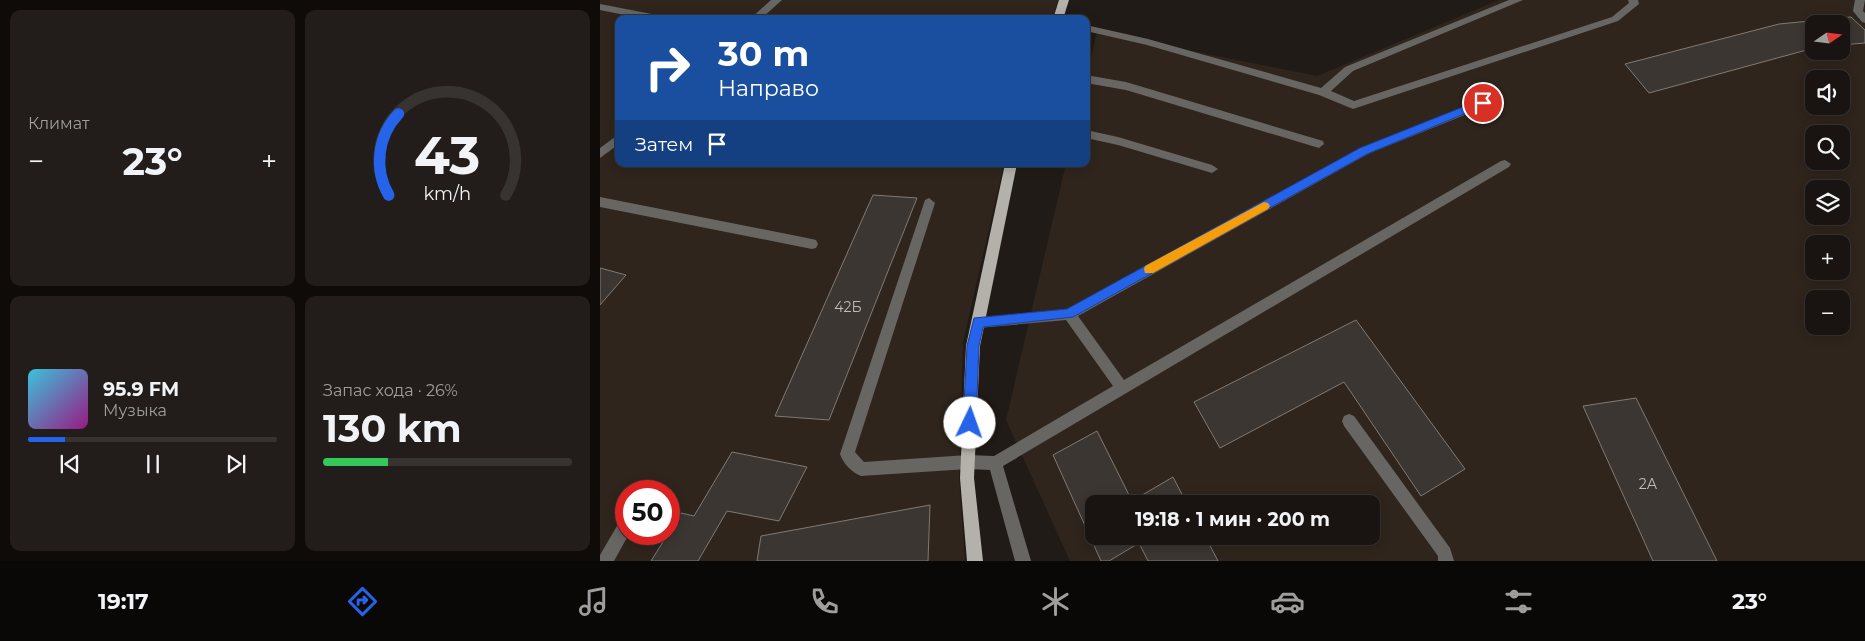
<!DOCTYPE html>
<html lang="ru">
<meta charset="utf-8">
<style>
:root{--surface:#191411;--page:#221d1a;--text:#f1f3f6;--muted:#9f9e9f;--line:#373331;--accent:#2563eb}
body{margin:0;font-family:Montserrat,sans-serif;background:var(--page);color:var(--text);height:100vh;display:flex;flex-direction:column;font-size:19px;white-space:nowrap}
*{box-sizing:border-box;margin:0}
p{font-size:16px;color:var(--muted)}
.icon{flex:none;width:28px;height:28px;fill:none;stroke:currentColor;stroke-width:2;stroke-linecap:round;stroke-linejoin:round}
.map{position:relative;flex:1;overflow:hidden}
.details{display:flex;flex-direction:column;gap:10px;padding:10px;background:#0e0b09;width:600px}
.details>*{flex:none}
.banner{position:absolute;left:15px;top:15px;width:475px;height:152px;border-radius:10px;box-shadow:0 2px 12px #0003,0 0 0 1px var(--line);background:#1a4fa0;color:#fff;overflow:hidden}
.needle{width:32px;rotate:76deg}
.buttons{position:absolute;left:1205px;top:15px;display:grid;gap:10px}
.buttons a{display:grid;place-items:center;width:45px;height:45px;border-radius:10px;background:var(--surface);box-shadow:0 2px 12px #0003,0 0 0 1px var(--line);font-size:25px}
.speed{position:absolute;left:15px;top:480px;display:flex;gap:10px;font-size:25px;font-weight:700;text-align:center}
.speed>*{display:grid;place-content:center;width:65px;height:65px;border-radius:50%;background:var(--surface);box-shadow:0 2px 12px #0003,0 0 0 1px var(--line);line-height:1}
.speed .limit{border:8px solid #d22;background:#fff;color:#111}
.pin{position:absolute;display:grid;place-items:center;width:42px;height:42px;color:#fff;margin:-21px;border:2px solid #fff;border-radius:50%;box-shadow:0 1px 5px #0007}
.me{position:absolute;width:55px;margin:-28px;rotate:3deg;stroke-linejoin:round;filter:drop-shadow(0 0 4px #0008)}
.turn{display:flex;align-items:center;gap:18px;height:105px;padding:0 20px;font-size:22px}
.turn .icon{width:65px;height:65px;stroke-width:2.5}
.turn b{display:block;font-size:35px;line-height:42px}
.then{display:flex;align-items:center;height:48px;padding:0 20px;background:#0003;gap:10px;font-size:19px}
.big{font-size:38px;font-weight:700;line-height:1.1}
.details .tile{flex:1;display:flex;flex-direction:column;justify-content:center;gap:8px;min-width:0;padding:0 18px;border-radius:10px;background:var(--page)}
.details .dial{align-items:center;gap:0}
.dial svg{height:130px;overflow:visible;fill:none;stroke:var(--line);stroke-width:7;stroke-linecap:round;text-anchor:middle}
.dial text{fill:var(--text);stroke:none}
.song{display:flex;align-items:center;gap:15px}
.cover{width:60px;height:60px;border-radius:8px;background:linear-gradient(135deg,hsl(190 70% 55%),hsl(310 70% 35%))}
.played{height:5px;border-radius:2px;background:linear-gradient(90deg,var(--accent) 15%,var(--line) 15%)}
.keys{display:flex;justify-content:space-around;direction:ltr}
.heat{display:flex;justify-content:space-between;align-items:center;font-size:28px;direction:ltr}
.charge{height:8px;border-radius:4px;background:linear-gradient(90deg,#34c759 26%,var(--line) 0)}
.details .tiles{flex:1;display:grid;gap:10px;grid-template-columns:repeat(2,1fr)}
.trip{position:absolute;left:485px;top:495px;width:295px;height:50px;border-radius:10px;background:var(--surface);box-shadow:0 2px 12px #0003,0 0 0 1px var(--line);font-weight:700;line-height:50px;text-align:center}
.tabs{display:flex;height:80px;justify-content:space-around;align-items:center;background:#0a0807;color:var(--muted)}
.tabs .icon{width:35px;height:35px}
.tabs .selected{color:var(--accent)}
.tabs b{font-size:22px;color:var(--text)}
main{display:flex;flex:1;min-height:0}
.map>svg:first-child{display:block}
.built{fill:#2f251d;fill-rule:evenodd}
.building{fill:#3c3632;stroke:#807a74}
.lines{fill:none;stroke-linecap:round;stroke-linejoin:round}
.minor{fill:#676663;fill-rule:evenodd}
.major{fill:#b3b1aa;fill-rule:evenodd}
.route{fill:#2563eb;stroke:#184099}
.slow{fill:#f59e0b}
.labels{text-anchor:middle;stroke-width:5;stroke-linejoin:round;paint-order:stroke}
.number-label{font-size:14px;fill:#c0bcb9}
</style>
<main>
<section class="details">
<div class="tiles">
<div class="tile"><p>Климат</p>
<div class="heat"><a>−</a><b class="big">23°</b><a>+</a></div>
</div>
<div class="tile dial"><svg viewBox="0 0 100 80">
<path d="M14 69A42 42 0 1 1 86 69"/>
<path d="M14 69A42 42 0 0 1 20 19" stroke="#2563eb"/>
<text x="50" y="56" font-size="32" font-weight="700">43</text>
<text x="50" y="72" font-size="11">km/h</text>
</svg></div>
<div class="tile">
<div class="song"><i class="cover"></i><div><b>95.9 FM</b><p>Музыка</p></div></div>
<div class="played"></div>
<div class="keys"><svg class="icon" aria-label="previous" viewBox="0 0 24 24"><path d="M18 5L8 12l10 7zM5 5v14"/></svg><svg class="icon" aria-label="pause" viewBox="0 0 24 24"><path d="M8 5v14M16 5v14"/></svg><svg class="icon" aria-label="next" viewBox="0 0 24 24"><path d="M6 5l10 7-10 7zM19 5v14"/></svg></div>
</div>
<div class="tile"><p>Запас хода · 26%</p><b class="big">130 km</b><div class="charge"></div></div>
</div>
</section>
<div class="map">
<svg width="1265" height="561" viewBox="0 0 1265 561">
<rect width="100%" height="100%" fill="#211b17"/>
<path class="built" d="M0 0H459L452 19H19V164H404L363 342 359 478 365 561H0ZM26 491H69V534H26Z
M899 0H1265V561H470L406 420 466 164H486V79L497 32 717 76ZM1214 24H1241V51H1214ZM1214 79H1241V106H1214ZM1214 134H1241V161H1214ZM1214 189H1241V216H1214ZM1214 244H1241V271H1214ZM1214 299H1241V326H1214ZM494 504H771V536H494Z"/>
<path class="building" d="M1251 17 1265 30V43L1241 45V24H1214V48L1049 93 1025 64 1179 24Z
M273 195 317 198 229 420 175 416Z
M0 268 26 275 0 305Z
M756 320 865 469 821 496 744 382 620 448 594 402Z
M1036 398 1117 561H1053L983 406Z
M497 431 532 501 573 477 587 504H494V536H605L618 561H548L539 543 509 561H501L453 455Z
M132 452 207 467 179 521 127 511 98 561H51L81 513 94 516Z
M330 505 328 561H157L161 536Z"/>
<g class="lines">
<path class="minor" d="M171 0H182L161 19H150Z
M909 0H923L753 71 731 91 754 101 1012 17 1029 3 1028 0H1038L1039 4 1018 21 753 109 719 95 547 45 486 31V25L548 39 721 88 745 67Z
M1255 0H1265L1263 11 1265 13V23L1262 22 1253 11Z
M0 4 62 16 67 19H45L0 10Z
M486 75 526 82 723 141 724 144 719 148 526 90 486 83Z
M883 99 887 100 888 103 887 106 768 154 478 316 524 380 901 161 905 160 911 164 909 167 403 466 431 561H415L390 470 368 469 261 476C252 473 243 463 240 454L325 200 329 198 335 203 255 452 264 462 368 455 394 456 513 386 466 320 379 328 374 326 373 322 374 318 467 309 760 148Z
M486 130 518 137 612 165 618 169 612 173 518 145 486 138Z
M19 134V144L0 158V148Z
M0 197 212 239 216 240 218 244 216 248 212 249 0 207Z
M749 414 754 416 850 548 854 561H838V556L744 426 742 421 744 416Z
M26 516V534H29L14 561H0V555L21 519Z"/>
<path class="major" d="M459 0H469L463 19H453Z
M405 164H417L380 346 374 478 383 561H367L360 478 366 346Z"/>
</g>
<path class="route" d="M883 99 888 103 886 105 767 154 473 317 383 327 379 346 376 423 374 428 370 429 365 428 363 423 367 346 374 318 467 309 760 148Z"/>
<path class="slow" d="M664 202 668 203 670 206 668 209 553 273H545L544 269 545 266Z"/>
<g class="labels">
<g class="number-label">
<text x="248" y="312">42Б</text>
<text x="1048" y="489">2А</text>
</g>
</g>
</svg>
<div class="buttons">
<a><svg class="needle" viewBox="-14 -14 28 28"><path d="M0-13l5 13h-10z" fill="#e53935"/><path d="M0 13l5-13h-10z" fill="#9f9e9f"/></svg></a>
<a><svg class="icon" aria-label="sound" viewBox="0 0 24 24"><path d="M4 9h4l5-4v14l-5-4H4zM17 9q2 3 0 6"/></svg></a>
<a><svg class="icon" aria-label="search" viewBox="0 0 24 24"><circle cx="10" cy="10" r="6"/><path d="M15 15l6 6"/></svg></a>
<a><svg class="icon" aria-label="layers" viewBox="0 0 24 24"><path d="M12 4l9 5-9 5-9-5zM3 14l9 5 9-5"/></svg></a>
<a>+</a>
<a>−</a>
</div>
<div class="speed"><div class="limit">50</div></div>
<div class="pin" style="left:883px;top:103px;background:#d93025"><svg class="icon" aria-label="arrive" viewBox="0 0 24 24"><path d="M6 21V4h12l-3 4 3 4H6"/></svg></div>
<svg class="me" style="left:370px;top:423px" viewBox="-20 -20 40 40"><circle r="19" fill="#fff"/><path d="M0-13L10 11 0 6-10 11z" fill="#2563eb"/></svg>
<div class="trip">19:18 · 1 мин · 200 m</div>
<div class="banner">
<div class="turn"><svg class="icon" aria-label="right" viewBox="0 0 24 24"><path d="M7 20v-9h11M14 6l5 5-5 5"/></svg><div><b>30 m</b>Направо</div></div>
<div class="then">Затем<svg class="icon" aria-label="arrive" viewBox="0 0 24 24"><path d="M6 21V4h12l-3 4 3 4H6"/></svg></div>
</div>
</div>
</main>
<nav class="tabs">
<b>19:17</b>
<svg class="icon selected" aria-label="directions" viewBox="0 0 24 24"><path d="M12 3l9 9-9 9-9-9zM9 14v-3h6M13 9l2 2-2 2"/></svg>
<svg class="icon" aria-label="music" viewBox="0 0 24 24"><path d="M9 18V5l10-2v13"/><circle cx="6" cy="18" r="3"/><circle cx="16" cy="16" r="3"/></svg>
<svg class="icon" aria-label="phone" viewBox="0 0 24 24"><path d="M5 4h4l2 5-3 2q2 4 5 5l2-3 5 2v4C11 20 4 13 5 4z"/></svg>
<svg class="icon" aria-label="climate" viewBox="0 0 24 24"><path d="M12 3v18M4 7l16 10M4 17L20 7"/></svg>
<svg class="icon" aria-label="car" viewBox="0 0 24 24"><path d="M5 17H2v-5l4-1 3-4h7l3 4 3 1v5h-3M9 17h6M6 11h13"/><circle cx="7" cy="17" r="2"/><circle cx="17" cy="17" r="2"/></svg>
<svg class="icon" aria-label="filters" viewBox="0 0 24 24"><path d="M4 7h16M4 17h16"/><circle cx="9" cy="7" r="2"/><circle cx="15" cy="17" r="2"/></svg>
<b>23°</b>
</nav>
